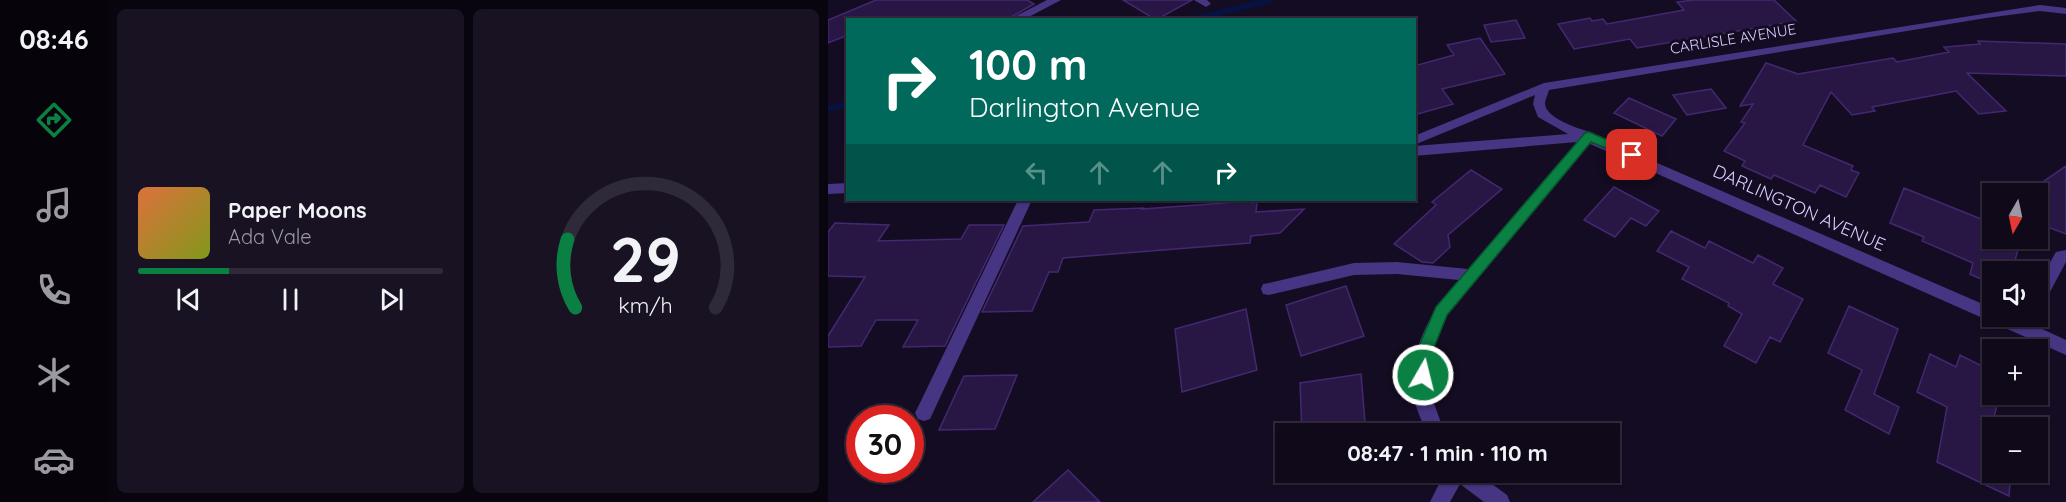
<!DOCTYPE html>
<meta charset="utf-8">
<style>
:root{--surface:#0f091a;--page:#181223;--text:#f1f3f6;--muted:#9b9aa2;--line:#2f2a39;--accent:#0b8043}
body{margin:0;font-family:Quicksand,sans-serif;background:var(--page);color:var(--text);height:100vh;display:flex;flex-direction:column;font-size:22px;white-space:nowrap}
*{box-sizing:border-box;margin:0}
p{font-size:20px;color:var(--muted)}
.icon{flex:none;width:33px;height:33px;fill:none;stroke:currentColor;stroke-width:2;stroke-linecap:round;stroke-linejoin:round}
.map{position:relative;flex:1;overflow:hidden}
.sheet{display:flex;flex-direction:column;gap:9px;padding:9px;background:#08050e;width:720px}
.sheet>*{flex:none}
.hud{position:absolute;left:18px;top:18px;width:570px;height:183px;border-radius:0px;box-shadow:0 2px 4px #0004,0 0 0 2px var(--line);background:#00695c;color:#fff;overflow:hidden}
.needle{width:39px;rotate:189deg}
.controls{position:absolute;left:1154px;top:183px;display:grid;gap:12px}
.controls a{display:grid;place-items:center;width:66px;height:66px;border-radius:0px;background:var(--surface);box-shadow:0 2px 4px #0004,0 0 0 2px var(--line);font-size:30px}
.speed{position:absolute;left:18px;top:405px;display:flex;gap:12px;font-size:30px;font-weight:700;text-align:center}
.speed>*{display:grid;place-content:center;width:78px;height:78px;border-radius:50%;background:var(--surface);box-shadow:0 2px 4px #0004,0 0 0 2px var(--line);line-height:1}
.speed .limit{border:9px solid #d22;background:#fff;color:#111}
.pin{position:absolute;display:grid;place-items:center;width:51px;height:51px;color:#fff;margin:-26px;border-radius:12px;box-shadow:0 3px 9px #0006}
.me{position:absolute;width:66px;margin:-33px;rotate:8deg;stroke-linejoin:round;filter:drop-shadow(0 0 4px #0008)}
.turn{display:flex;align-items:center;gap:21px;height:126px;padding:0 24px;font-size:27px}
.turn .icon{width:78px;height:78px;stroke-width:2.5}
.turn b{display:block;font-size:42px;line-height:51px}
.lanes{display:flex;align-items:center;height:57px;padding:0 24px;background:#0003;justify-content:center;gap:30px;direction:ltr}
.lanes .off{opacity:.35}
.sheet .widget{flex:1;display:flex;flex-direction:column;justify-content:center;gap:9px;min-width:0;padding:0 21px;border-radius:9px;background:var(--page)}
.sheet .dial{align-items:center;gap:0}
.dial svg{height:156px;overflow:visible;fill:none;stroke:var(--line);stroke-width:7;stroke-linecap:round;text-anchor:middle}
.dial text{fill:var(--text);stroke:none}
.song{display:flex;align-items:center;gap:18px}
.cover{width:72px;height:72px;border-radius:9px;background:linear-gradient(135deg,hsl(20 70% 55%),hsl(70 70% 35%))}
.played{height:6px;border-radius:3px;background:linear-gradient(90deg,var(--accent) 30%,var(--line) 30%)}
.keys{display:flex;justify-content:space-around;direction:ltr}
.sheet .tiles{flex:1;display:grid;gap:9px;grid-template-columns:repeat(2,1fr)}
.trip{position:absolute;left:447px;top:423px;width:345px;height:60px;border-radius:0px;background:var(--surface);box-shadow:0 2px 4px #0004,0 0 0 2px var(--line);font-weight:800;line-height:60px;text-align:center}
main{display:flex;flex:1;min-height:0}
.tabs{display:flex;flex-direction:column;width:108px;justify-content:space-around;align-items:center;background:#06040a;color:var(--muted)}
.tabs .icon{width:42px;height:42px}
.tabs .current{color:var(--accent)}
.tabs b{font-size:27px;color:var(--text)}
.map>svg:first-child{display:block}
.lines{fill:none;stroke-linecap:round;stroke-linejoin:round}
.stream{stroke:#071240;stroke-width:6}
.building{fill:#281744;stroke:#432871;stroke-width:1.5}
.minor{fill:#463583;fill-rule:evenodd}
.route{fill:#0b8043;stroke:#07532c;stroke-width:1.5}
.labels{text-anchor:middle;stroke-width:6;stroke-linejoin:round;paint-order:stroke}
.far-street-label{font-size:15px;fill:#dccdff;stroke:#140c22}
.street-label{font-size:18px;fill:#dccdff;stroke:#140c22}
</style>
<main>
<nav class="tabs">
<b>08:46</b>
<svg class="icon current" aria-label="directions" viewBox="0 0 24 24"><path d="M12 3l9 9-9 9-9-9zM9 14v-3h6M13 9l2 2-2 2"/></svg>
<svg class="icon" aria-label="music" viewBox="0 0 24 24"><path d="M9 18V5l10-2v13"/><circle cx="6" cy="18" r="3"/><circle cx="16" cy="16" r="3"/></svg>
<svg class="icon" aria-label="phone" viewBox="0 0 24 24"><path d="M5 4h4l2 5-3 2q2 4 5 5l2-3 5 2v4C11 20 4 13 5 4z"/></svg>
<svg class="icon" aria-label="climate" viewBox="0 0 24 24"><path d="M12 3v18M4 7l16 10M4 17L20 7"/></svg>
<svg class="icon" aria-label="car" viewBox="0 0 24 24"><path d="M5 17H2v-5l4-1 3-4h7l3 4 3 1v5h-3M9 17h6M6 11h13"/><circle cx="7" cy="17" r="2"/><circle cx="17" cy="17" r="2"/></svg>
</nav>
<section class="sheet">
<div class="tiles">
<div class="widget">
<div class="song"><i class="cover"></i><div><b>Paper Moons</b><p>Ada Vale</p></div></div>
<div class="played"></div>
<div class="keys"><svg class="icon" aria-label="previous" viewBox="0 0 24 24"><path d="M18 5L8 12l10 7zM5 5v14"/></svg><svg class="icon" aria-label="pause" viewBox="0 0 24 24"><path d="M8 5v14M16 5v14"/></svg><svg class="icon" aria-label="next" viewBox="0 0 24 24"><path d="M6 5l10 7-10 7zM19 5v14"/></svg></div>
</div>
<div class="widget dial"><svg viewBox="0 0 100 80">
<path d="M14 69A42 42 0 1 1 86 69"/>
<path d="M14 69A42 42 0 0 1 10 34" stroke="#0b8043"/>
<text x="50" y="56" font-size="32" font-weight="700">29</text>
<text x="50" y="72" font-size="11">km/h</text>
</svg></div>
</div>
</section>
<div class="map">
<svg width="1238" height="502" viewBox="0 0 1238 502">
<rect width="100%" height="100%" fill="#140c22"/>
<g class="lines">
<path class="stream" d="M363 20 442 0
M0 109 20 104"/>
</g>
<path class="building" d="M48 0H199L206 4 178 20H20V35L0 43V20Z
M295 0H364L328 20Z
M866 0H946L968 21 809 48 802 39 746 49 730 24 762 18 764 21 775 19 779 24 856 10 849 2Z
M688 20 697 38 663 42 656 25Z
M652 38 677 74 614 89 625 104 586 115V66L626 55 619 45Z
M1150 41 1238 44V76L1139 73 1178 111 1151 114 1128 91 1044 107 1047 111 1024 115 1003 92 975 145 1025 166 1023 170 1031 173 1018 197 992 185 987 193 946 175 943 179 914 166 917 161 896 151 917 123 913 122 925 104 912 106 938 63 970 74 1065 58 1069 62 1121 52 1116 47 1152 44Z
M883 89 898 108 859 115 845 95Z
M801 98 848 119 834 136 786 113Z
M1238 166V234L1209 223V186Z
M643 170 674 189 620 235 622 247 605 263 594 262 566 244 608 205 604 202Z
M786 187 831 211 818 226 803 218 787 237 756 220Z
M1076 188 1158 221 1159 218H1164V238H1193L1184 272H1164V284L1142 274 1145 263 1094 241 1096 237 1062 223Z
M424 201V203L429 202 428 212 476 209 452 233 423 236 422 243 235 258 230 272H221L204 311 154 312 195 226 261 222 266 210 315 208 314 209Z
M7 223 61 225 50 241 133 239 141 225H176L117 346 75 347 90 320H48L33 346 0 347V336L37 277 0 276V232Z
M843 231 877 248 881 241 925 263 930 255 955 268 945 284 975 299 952 342 942 337 928 363 896 346 914 314 900 306 901 303 854 279 861 267 829 251Z
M518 286 536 336 473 356 458 305Z
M1021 306 1070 329 1046 394 1071 407 1061 434 1017 410 1034 370 1000 353Z
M418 309 429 370 354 392 347 329Z
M1102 354 1128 367 1132 355 1164 371V394H1172L1164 425V472H1183L1181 496 1109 462 1119 407 1089 392Z
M533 374 538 434H474L472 383Z
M189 375 167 429 111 430 136 376Z
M240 470 272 502H205Z"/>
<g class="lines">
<path class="minor" d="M219 0H233L195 20H180Z
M366 0H379L383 4 378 7Z
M1212 5 1238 8V14L1212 11 1158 18 721 90C720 94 717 100 717 104 718 119 754 130 766 133L767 136 1164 308V316H1186L1238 340V355L762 144 619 316 603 355V395L617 434H599C594 421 587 407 585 394 581 348 602 313 631 280L569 274 526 275 441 295 435 294 433 289 435 284 441 283 526 263 569 262 640 269 749 142 586 156V146L740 134 710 117 705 104 707 95 586 145V136L716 83Z
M20 183V193L0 194V184Z
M190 200H204L102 419 96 421 90 419 87 413 90 407Z
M1238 250V262L1216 303 1209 304V285L1228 252Z
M617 472H648L679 495 682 502H656L632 484 622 502H602Z"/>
</g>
<path class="route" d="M761 132 808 152 810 155 804 159 763 142 619 315 603 355V375L600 380 595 382 589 380 587 375V355L608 307 757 133Z"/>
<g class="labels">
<g class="far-street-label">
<text transform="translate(905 39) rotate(-9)" y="5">CARLISLE AVENUE</text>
</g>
<g class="street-label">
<text transform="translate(971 208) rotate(24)" y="6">DARLINGTON AVENUE</text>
</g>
</g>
</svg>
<div class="controls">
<a><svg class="needle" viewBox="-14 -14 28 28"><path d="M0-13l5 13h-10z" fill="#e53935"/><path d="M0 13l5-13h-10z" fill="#9b9aa2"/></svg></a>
<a><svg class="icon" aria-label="sound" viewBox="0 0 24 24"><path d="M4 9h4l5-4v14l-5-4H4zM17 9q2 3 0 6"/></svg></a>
<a>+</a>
<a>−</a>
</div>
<div class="speed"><div class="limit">30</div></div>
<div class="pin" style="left:804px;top:155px;background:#d93025"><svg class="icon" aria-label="arrive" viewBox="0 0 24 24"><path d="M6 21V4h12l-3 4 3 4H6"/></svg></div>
<svg class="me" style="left:595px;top:375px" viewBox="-20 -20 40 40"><circle r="17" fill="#0b8043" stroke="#fff" stroke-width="3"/><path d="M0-11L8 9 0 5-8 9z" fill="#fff"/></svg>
<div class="trip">08:47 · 1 min · 110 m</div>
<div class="hud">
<div class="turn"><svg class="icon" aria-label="right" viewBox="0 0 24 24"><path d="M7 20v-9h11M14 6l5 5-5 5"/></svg><div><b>100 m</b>Darlington Avenue</div></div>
<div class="lanes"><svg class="icon off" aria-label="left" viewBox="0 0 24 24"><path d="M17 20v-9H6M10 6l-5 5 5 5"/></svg><svg class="icon off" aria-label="ahead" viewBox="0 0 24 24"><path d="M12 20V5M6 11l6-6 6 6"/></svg><svg class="icon off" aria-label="ahead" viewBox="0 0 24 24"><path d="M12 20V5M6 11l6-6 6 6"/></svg><svg class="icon" aria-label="right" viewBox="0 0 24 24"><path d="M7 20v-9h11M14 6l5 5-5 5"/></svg></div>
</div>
</div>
</main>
